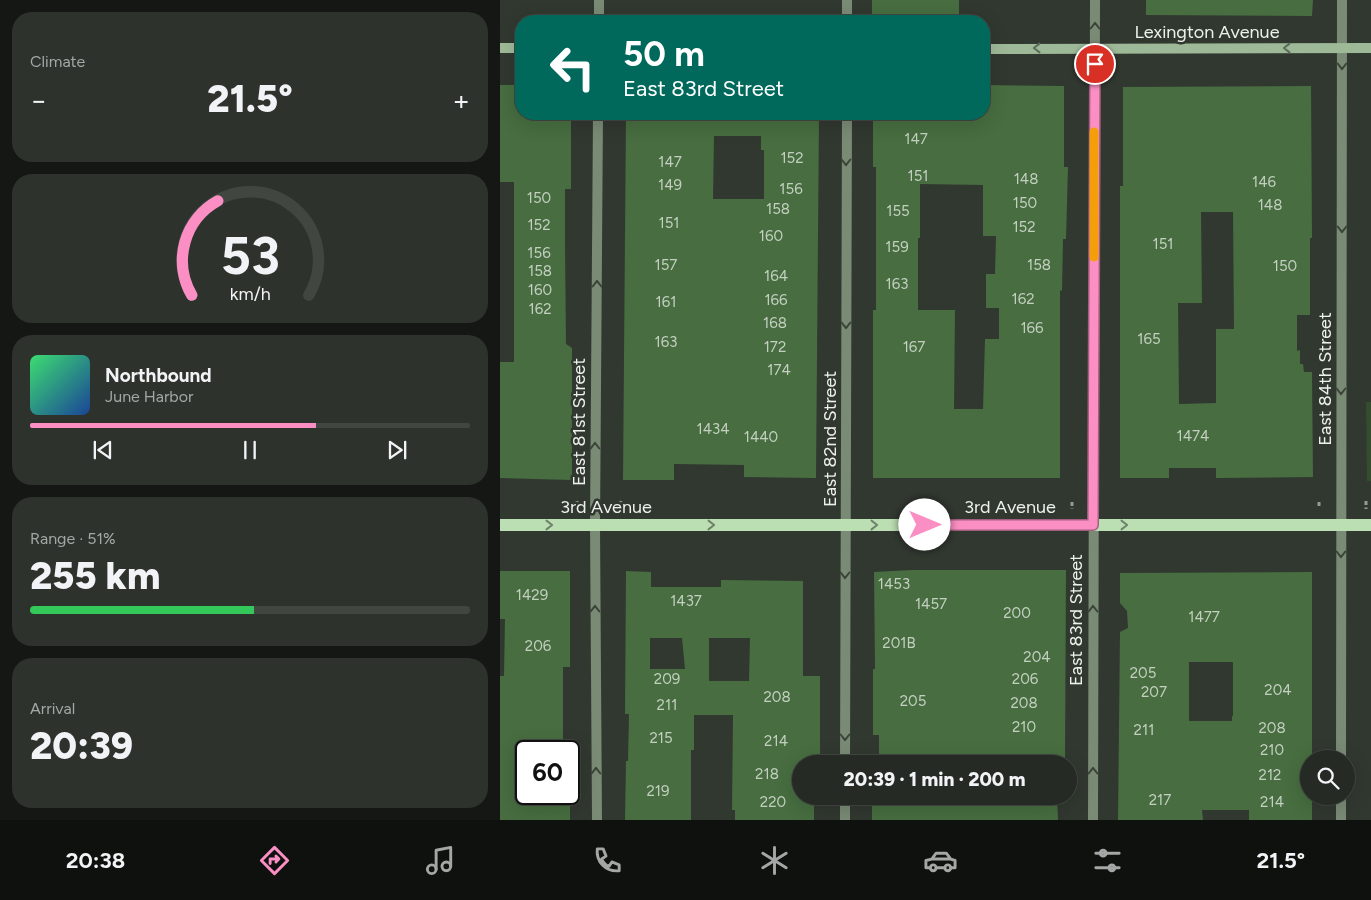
<!DOCTYPE html>
<meta charset="utf-8">
<style>
:root{--surface:#252a24;--page:#2d322c;--text:#f1f3f6;--muted:#a3a7a6;--line:#424641;--accent:#fb8fc4}
body{margin:0;font-family:Figtree,sans-serif;background:var(--page);color:var(--text);height:100vh;display:flex;flex-direction:column;font-size:19px;white-space:nowrap}
*{box-sizing:border-box;margin:0}
p{font-size:16px;color:var(--muted)}
.icon{flex:none;width:28px;height:28px;fill:none;stroke:currentColor;stroke-width:2;stroke-linecap:round;stroke-linejoin:round}
.map{position:relative;flex:1;overflow:hidden}
.details{display:flex;flex-direction:column;gap:12px;padding:12px;background:#141714;width:500px}
.details>*{flex:none}
.hud{position:absolute;left:15px;top:15px;width:475px;height:105px;border-radius:20px;box-shadow:0 5px 20px #0002,0 0 0 1px var(--line);background:#00695c;color:#fff;overflow:hidden}
.controls{position:absolute;left:800px;top:750px;display:grid;gap:10px}
.controls a{display:grid;place-items:center;width:55px;height:55px;border-radius:50%;background:var(--surface);box-shadow:0 5px 20px #0002,0 0 0 1px var(--line);font-size:25px}
.speed{position:absolute;left:15px;top:740px;display:flex;gap:10px;font-size:25px;font-weight:700;text-align:center}
.speed>*{display:grid;place-content:center;width:65px;height:65px;border-radius:50%;background:var(--surface);box-shadow:0 5px 20px #0002,0 0 0 1px var(--line);line-height:1}
.speed .limit{border:2px solid #111;border-radius:8px;background:#fff;color:#111}
.pin{position:absolute;display:grid;place-items:center;width:42px;height:42px;color:#fff;margin:-21px;border:2px solid #fff;border-radius:50%;box-shadow:0 1px 5px #0007}
.me{position:absolute;width:55px;margin:-28px;rotate:90deg;stroke-linejoin:round;filter:drop-shadow(0 0 4px #0008)}
.turn{display:flex;align-items:center;gap:18px;height:105px;padding:0 25px;font-size:22px}
.turn .icon{width:65px;height:65px;stroke-width:2.5}
.turn b{display:block;font-size:35px;line-height:42px}
.big{font-size:38px;font-weight:800;line-height:1.1}
.details .tile{flex:1;display:flex;flex-direction:column;justify-content:center;gap:8px;min-width:0;padding:0 18px;border-radius:20px;background:var(--page)}
.details .dial{align-items:center;gap:0}
.dial svg{height:130px;overflow:visible;fill:none;stroke:var(--line);stroke-width:7;stroke-linecap:round;text-anchor:middle}
.dial text{fill:var(--text);stroke:none}
.song{display:flex;align-items:center;gap:15px}
.cover{width:60px;height:60px;border-radius:8px;background:linear-gradient(135deg,hsl(140 70% 55%),hsl(220 70% 35%))}
.played{height:5px;border-radius:2px;background:linear-gradient(90deg,var(--accent) 65%,var(--line) 65%)}
.keys{display:flex;justify-content:space-around;direction:ltr}
.heat{display:flex;justify-content:space-between;align-items:center;font-size:28px;direction:ltr}
.charge{height:8px;border-radius:4px;background:linear-gradient(90deg,#34c759 51%,var(--line) 0)}
.trip{position:absolute;left:292px;top:755px;width:285px;height:50px;border-radius:25px;background:var(--surface);box-shadow:0 5px 20px #0002,0 0 0 1px var(--line);font-weight:800;line-height:50px;text-align:center}
.dock{display:flex;height:80px;justify-content:space-around;align-items:center;background:#0f110e;color:var(--muted)}
.dock .icon{width:35px;height:35px}
.dock .selected{color:var(--accent)}
.dock b{font-size:22px;color:var(--text)}
main{display:flex;flex:1;min-height:0}
.map>svg:first-child{display:block}
.green{fill:#334d2e}
.building{fill:#476d40;fill-rule:evenodd}
.lines{fill:none;stroke-linecap:round;stroke-linejoin:round}
.path{stroke:#959b94;stroke-width:3;stroke-dasharray:4 2.5;stroke-linecap:butt}
.street{stroke:#798a75;stroke-width:10}
.secondary{stroke:#9eb998;stroke-width:10}
.primary{stroke:#bbdeb3;stroke-width:12}
.oneway{stroke:#3c443a}
.oneway2{stroke:#5d6c5a}
.oneway3{stroke:#6f836b}
.route-casing{stroke:#a35d7f;stroke-width:12}
.route{stroke:#fb8fc4;stroke-width:9}
.slow{stroke:#f59e0b;stroke-width:9}
.labels{text-anchor:middle;stroke-width:5;stroke-linejoin:round;paint-order:stroke}
.number-label{font-size:15px;fill:#c3d0c0}
.street-label{font-size:18px;fill:#ecf1eb;stroke:#313830}
</style>
<main>
<section class="details">
<div class="tile"><p>Climate</p>
<div class="heat"><a>−</a><b class="big">21.5°</b><a>+</a></div>
</div>
<div class="tile dial"><svg viewBox="0 0 100 80">
<path d="M14 69A42 42 0 1 1 86 69"/>
<path d="M14 69A42 42 0 0 1 30 11" stroke="#fb8fc4"/>
<text x="50" y="56" font-size="32" font-weight="700">53</text>
<text x="50" y="72" font-size="11">km/h</text>
</svg></div>
<div class="tile">
<div class="song"><i class="cover"></i><div><b>Northbound</b><p>June Harbor</p></div></div>
<div class="played"></div>
<div class="keys"><svg class="icon" aria-label="previous" viewBox="0 0 24 24"><path d="M18 5L8 12l10 7zM5 5v14"/></svg><svg class="icon" aria-label="pause" viewBox="0 0 24 24"><path d="M8 5v14M16 5v14"/></svg><svg class="icon" aria-label="next" viewBox="0 0 24 24"><path d="M6 5l10 7-10 7zM19 5v14"/></svg></div>
</div>
<div class="tile"><p>Range · 51%</p><b class="big">255 km</b><div class="charge"></div></div>
<div class="tile"><p>Arrival</p><b class="big">20:39</b></div>
</section>
<div class="map">
<svg width="871" height="820" viewBox="0 0 871 820">
<rect width="100%" height="100%" fill="#313830"/>
<path class="green" d="M866 402H871V481H867Z"/>
<path class="building" d="M372 0H459V17L372 16Z
M646 0H813L812 16 646 15Z
M0 85H21V114H71V189H65V244L66 344 72 348V480L0 478V362H14V182H0Z
M484 85 564 86V167H568L566 239H563L562 291 560 290V478H373V310H376V167H373V114H484ZM420 184 483 185V236H496L495 274H486V308H499V339H485L483 409H454L455 310H418V238H420Z
M811 86 812 238H810V315H797V351L800 350V364H803L804 372H812L813 477 716 478V468H669V478H620V186H623V87ZM701 212H733L734 329H716V403L679 404 678 303H702Z
M126 114H319L316 478 244 477V465L174 464V480H123ZM214 136H261V150H264V199H213Z
M412 570H566L565 764H379V735H373V669H375L374 572Z
M0 571H70V667H63V751H26V794H70V820H0V676H4L5 619H0Z
M126 571 151 572V587H221V580L303 581V676H320V762H315V764H301V796H314V820H235V810H232L233 715H194V750H191V820H125L126 761H128L129 714H125ZM150 638H182L185 669H150ZM209 638H250L249 681H209Z
M812 572V759H809V796H812V820H749V810H702L703 820H618L620 632 628 628 627 611 620 603V573ZM689 662H733V716H732V721H689Z
M372 796H557L558 820H372Z"/>
<g class="lines">
<path class="path" d="M77 501V508
M866 501V509
M572 502V509
M819 502V507
M120 509 121 501"/>
<path class="street" d="M99 21V0
M347 21V0
M841 759 842 0
M345 764 347 114
M841 796V820
M97 820 95 525 98 114
M345 820V796
M593 820 595 0"/>
<path class="secondary" d="M0 48H21
M484 49 871 48"/>
<path class="primary" d="M0 525H871"/>
</g>
<defs><path id="oneway-chevron" d="M-2-3.5L2.5 0L-2 3.5" fill="none" stroke-width="1.6" stroke-linecap="round" stroke-linejoin="round" transform="scale(1.25)"/></defs>
<g class="oneway">
<use href="#oneway-chevron" transform="translate(595 26) rotate(-90)"/>
<use href="#oneway-chevron" transform="translate(842 66) rotate(90)"/>
<use href="#oneway-chevron" transform="translate(346 162) rotate(90)"/>
<use href="#oneway-chevron" transform="translate(842 229) rotate(90)"/>
<use href="#oneway-chevron" transform="translate(97 284) rotate(-90)"/>
<use href="#oneway-chevron" transform="translate(346 325) rotate(90)"/>
<use href="#oneway-chevron" transform="translate(841 391) rotate(90)"/>
<use href="#oneway-chevron" transform="translate(95 446) rotate(-90)"/>
<use href="#oneway-chevron" transform="translate(841 554) rotate(90)"/>
<use href="#oneway-chevron" transform="translate(345 575) rotate(90)"/>
<use href="#oneway-chevron" transform="translate(95 609) rotate(-90)"/>
<use href="#oneway-chevron" transform="translate(593 609) rotate(-90)"/>
<use href="#oneway-chevron" transform="translate(345 737) rotate(90)"/>
<use href="#oneway-chevron" transform="translate(96 771) rotate(-90)"/>
<use href="#oneway-chevron" transform="translate(593 771) rotate(-90)"/>
</g>
<g class="oneway2">
<use href="#oneway-chevron" transform="translate(537 48) rotate(180)"/>
<use href="#oneway-chevron" transform="translate(787 48) rotate(-180)"/>
</g>
<g class="oneway3">
<use href="#oneway-chevron" transform="translate(49 525)"/>
<use href="#oneway-chevron" transform="translate(211 525)"/>
<use href="#oneway-chevron" transform="translate(374 525)"/>
<use href="#oneway-chevron" transform="translate(624 525)"/>
</g>
<g class="lines">
<defs>
<path id="route" d="M425 525H593L595 64"/>
</defs>
<use href="#route" class="route-casing"/>
<use href="#route" class="route"/>
<path class="slow" d="M594 257V132"/>
</g>
<g class="labels">
<g class="number-label">
<text x="416" y="144">147</text>
<text x="292" y="163">152</text>
<text x="170" y="167">147</text>
<text x="418" y="181">151</text>
<text x="526" y="184">148</text>
<text x="764" y="187">146</text>
<text x="170" y="190">149</text>
<text x="291" y="194">156</text>
<text x="39" y="203">150</text>
<text x="525" y="208">150</text>
<text x="770" y="210">148</text>
<text x="278" y="214">158</text>
<text x="398" y="216">155</text>
<text x="169" y="228">151</text>
<text x="39" y="230">152</text>
<text x="524" y="232">152</text>
<text x="271" y="241">160</text>
<text x="663" y="249">151</text>
<text x="397" y="252">159</text>
<text x="39" y="258">156</text>
<text x="166" y="270">157</text>
<text x="539" y="270">158</text>
<text x="785" y="271">150</text>
<text x="40" y="276">158</text>
<text x="276" y="281">164</text>
<text x="397" y="289">163</text>
<text x="40" y="295">160</text>
<text x="523" y="304">162</text>
<text x="276" y="305">166</text>
<text x="166" y="307">161</text>
<text x="40" y="314">162</text>
<text x="275" y="328">168</text>
<text x="532" y="333">166</text>
<text x="649" y="344">165</text>
<text x="166" y="347">163</text>
<text x="275" y="352">172</text>
<text x="414" y="352">167</text>
<text x="279" y="375">174</text>
<text x="213" y="434">1434</text>
<text x="693" y="441">1474</text>
<text x="261" y="442">1440</text>
<text x="394" y="589">1453</text>
<text x="32" y="600">1429</text>
<text x="186" y="606">1437</text>
<text x="431" y="609">1457</text>
<text x="517" y="618">200</text>
<text x="704" y="622">1477</text>
<text x="399" y="648">201B</text>
<text x="38" y="651">206</text>
<text x="537" y="662">204</text>
<text x="643" y="678">205</text>
<text x="167" y="684">209</text>
<text x="525" y="684">206</text>
<text x="778" y="695">204</text>
<text x="654" y="697">207</text>
<text x="277" y="702">208</text>
<text x="413" y="706">205</text>
<text x="524" y="708">208</text>
<text x="167" y="710">211</text>
<text x="524" y="732">210</text>
<text x="772" y="733">208</text>
<text x="644" y="735">211</text>
<text x="161" y="743">215</text>
<text x="276" y="746">214</text>
<text x="772" y="755">210</text>
<text x="267" y="779">218</text>
<text x="770" y="780">212</text>
<text x="158" y="796">219</text>
<text x="660" y="805">217</text>
<text x="273" y="807">220</text>
<text x="772" y="807">214</text>
</g>
<g class="street-label">
<text x="707" y="38">Lexington Avenue</text>
<text transform="translate(825 379) rotate(-90)" y="6">East 84th Street</text>
<text transform="translate(79 422) rotate(-90)" y="6">East 81st Street</text>
<text transform="translate(330 439) rotate(-90)" y="6">East 82nd Street</text>
<text x="106" y="513">3rd Avenue</text>
<text x="510" y="513">3rd Avenue</text>
<text transform="translate(576 620) rotate(-90)" y="6">East 83rd Street</text>
</g>
</g>
</svg>
<div class="controls">
<a><svg class="icon" aria-label="search" viewBox="0 0 24 24"><circle cx="10" cy="10" r="6"/><path d="M15 15l6 6"/></svg></a>
</div>
<div class="speed"><div class="limit">60</div></div>
<div class="pin" style="left:595px;top:64px;background:#d93025"><svg class="icon" aria-label="arrive" viewBox="0 0 24 24"><path d="M6 21V4h12l-3 4 3 4H6"/></svg></div>
<svg class="me" style="left:425px;top:525px" viewBox="-20 -20 40 40"><circle r="19" fill="#fff"/><path d="M0-13L10 11 0 6-10 11z" fill="#fb8fc4"/></svg>
<div class="trip">20:39 · 1 min · 200 m</div>
<div class="hud">
<div class="turn"><svg class="icon" aria-label="left" viewBox="0 0 24 24"><path d="M17 20v-9H6M10 6l-5 5 5 5"/></svg><div><b>50 m</b>East 83rd Street</div></div>
</div>
</div>
</main>
<nav class="dock">
<b>20:38</b>
<svg class="icon selected" aria-label="directions" viewBox="0 0 24 24"><path d="M12 3l9 9-9 9-9-9zM9 14v-3h6M13 9l2 2-2 2"/></svg>
<svg class="icon" aria-label="music" viewBox="0 0 24 24"><path d="M9 18V5l10-2v13"/><circle cx="6" cy="18" r="3"/><circle cx="16" cy="16" r="3"/></svg>
<svg class="icon" aria-label="phone" viewBox="0 0 24 24"><path d="M5 4h4l2 5-3 2q2 4 5 5l2-3 5 2v4C11 20 4 13 5 4z"/></svg>
<svg class="icon" aria-label="climate" viewBox="0 0 24 24"><path d="M12 3v18M4 7l16 10M4 17L20 7"/></svg>
<svg class="icon" aria-label="car" viewBox="0 0 24 24"><path d="M5 17H2v-5l4-1 3-4h7l3 4 3 1v5h-3M9 17h6M6 11h13"/><circle cx="7" cy="17" r="2"/><circle cx="17" cy="17" r="2"/></svg>
<svg class="icon" aria-label="filters" viewBox="0 0 24 24"><path d="M4 7h16M4 17h16"/><circle cx="9" cy="7" r="2"/><circle cx="15" cy="17" r="2"/></svg>
<b>21.5°</b>
</nav>
